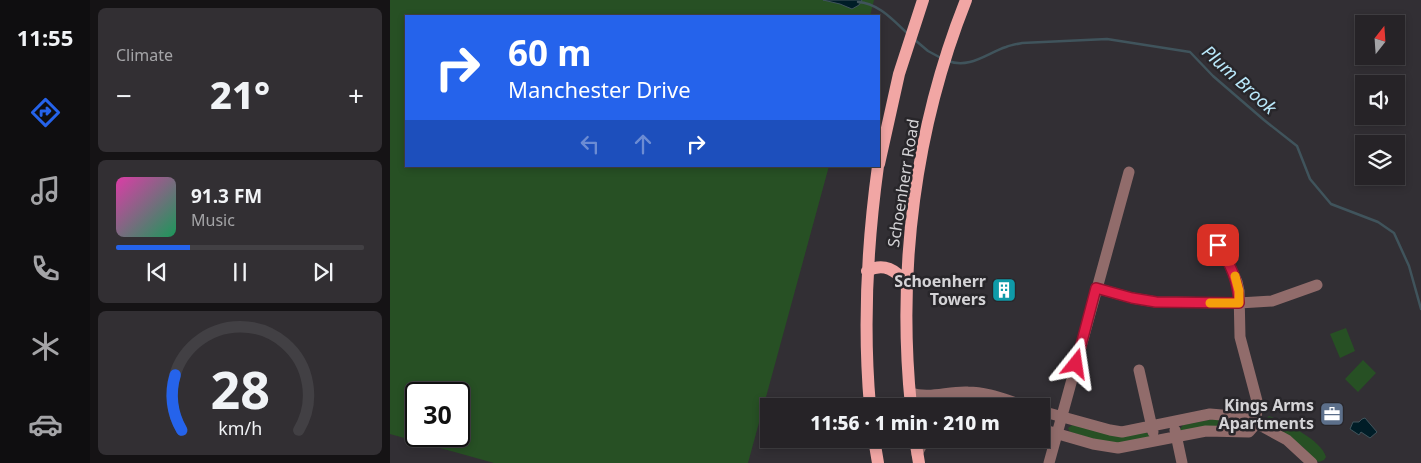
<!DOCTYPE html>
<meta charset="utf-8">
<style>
:root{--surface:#262327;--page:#322f33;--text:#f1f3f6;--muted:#a4a4a7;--line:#424044;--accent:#2563eb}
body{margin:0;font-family:"Noto Sans",sans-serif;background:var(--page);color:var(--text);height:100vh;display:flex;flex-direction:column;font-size:19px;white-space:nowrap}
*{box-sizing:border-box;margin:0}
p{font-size:16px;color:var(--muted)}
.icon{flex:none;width:28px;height:28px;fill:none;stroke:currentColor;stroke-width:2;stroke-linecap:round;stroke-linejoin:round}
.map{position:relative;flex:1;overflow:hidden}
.side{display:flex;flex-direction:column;gap:8px;padding:8px;background:#151315;width:300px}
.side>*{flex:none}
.guide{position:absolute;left:15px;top:15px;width:475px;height:152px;border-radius:0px;box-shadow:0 2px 8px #0003,0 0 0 1px var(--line);background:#2563eb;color:#fff;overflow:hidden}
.needle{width:32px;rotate:17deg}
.buttons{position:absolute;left:965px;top:15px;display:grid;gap:10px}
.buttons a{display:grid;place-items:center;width:50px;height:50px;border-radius:0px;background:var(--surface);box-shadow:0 2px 8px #0003,0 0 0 1px var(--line);font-size:25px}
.speed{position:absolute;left:15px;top:382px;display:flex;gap:10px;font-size:25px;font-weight:700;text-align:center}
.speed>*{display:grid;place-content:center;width:65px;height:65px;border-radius:50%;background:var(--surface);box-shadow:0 2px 8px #0003,0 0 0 1px var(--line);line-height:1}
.speed .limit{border:2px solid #111;border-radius:8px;background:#fff;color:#111}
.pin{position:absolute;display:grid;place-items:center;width:42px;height:42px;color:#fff;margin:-21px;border-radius:10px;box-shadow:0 2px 8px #0006}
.me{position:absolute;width:55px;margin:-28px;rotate:15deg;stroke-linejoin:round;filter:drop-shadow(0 0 4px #0008)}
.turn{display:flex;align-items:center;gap:18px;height:105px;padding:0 20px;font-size:22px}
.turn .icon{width:65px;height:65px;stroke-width:2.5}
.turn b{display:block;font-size:35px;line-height:42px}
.lanes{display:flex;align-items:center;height:48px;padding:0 20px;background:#0003;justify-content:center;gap:25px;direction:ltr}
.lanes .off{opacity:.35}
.big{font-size:38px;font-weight:800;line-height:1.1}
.side .widget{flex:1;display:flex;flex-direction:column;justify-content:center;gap:8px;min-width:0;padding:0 18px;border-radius:8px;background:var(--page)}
.side .dial{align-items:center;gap:0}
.dial svg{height:130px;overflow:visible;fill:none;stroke:var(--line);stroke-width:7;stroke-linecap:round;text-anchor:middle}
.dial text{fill:var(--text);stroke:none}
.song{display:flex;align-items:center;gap:15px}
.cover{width:60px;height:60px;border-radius:8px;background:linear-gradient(135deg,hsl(320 70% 55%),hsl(150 70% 35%))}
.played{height:5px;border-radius:2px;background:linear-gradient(90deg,var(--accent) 30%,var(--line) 30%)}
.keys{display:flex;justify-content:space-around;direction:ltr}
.heat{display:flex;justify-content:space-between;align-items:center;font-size:28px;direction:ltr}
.trip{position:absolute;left:370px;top:398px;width:290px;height:50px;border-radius:0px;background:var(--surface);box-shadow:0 2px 8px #0003,0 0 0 1px var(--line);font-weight:800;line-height:50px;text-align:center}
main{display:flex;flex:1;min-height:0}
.menu{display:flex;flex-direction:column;width:90px;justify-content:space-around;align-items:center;background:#0f0e10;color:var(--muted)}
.menu .icon{width:35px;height:35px}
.menu .selected{color:var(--accent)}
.menu b{font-size:22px;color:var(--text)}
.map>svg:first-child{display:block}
.green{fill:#275024;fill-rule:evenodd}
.water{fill:#001d27;stroke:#40545c}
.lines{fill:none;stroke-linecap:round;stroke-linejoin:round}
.stream{stroke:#40545c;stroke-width:2.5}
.minor{stroke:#916c6b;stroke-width:11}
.major{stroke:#f1a6a4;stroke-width:12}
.route-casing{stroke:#92132f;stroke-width:12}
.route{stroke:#e11d48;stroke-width:9}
.slow{stroke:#f59e0b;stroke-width:9}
.labels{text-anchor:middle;stroke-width:5;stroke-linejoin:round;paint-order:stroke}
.street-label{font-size:16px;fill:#d4d3d6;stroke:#28262a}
.poi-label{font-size:16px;font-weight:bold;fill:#d4d3d6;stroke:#28262a;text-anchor:end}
.water-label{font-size:18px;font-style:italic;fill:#bae9fb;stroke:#28262a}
</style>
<main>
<nav class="menu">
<b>11:55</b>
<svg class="icon selected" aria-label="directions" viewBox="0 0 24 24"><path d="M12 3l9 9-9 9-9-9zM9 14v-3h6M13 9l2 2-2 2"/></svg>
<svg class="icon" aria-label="music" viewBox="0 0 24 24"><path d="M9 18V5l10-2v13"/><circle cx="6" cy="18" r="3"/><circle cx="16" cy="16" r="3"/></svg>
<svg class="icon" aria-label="phone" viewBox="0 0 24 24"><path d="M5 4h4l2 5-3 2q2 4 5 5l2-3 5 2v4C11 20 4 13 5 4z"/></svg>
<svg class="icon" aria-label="climate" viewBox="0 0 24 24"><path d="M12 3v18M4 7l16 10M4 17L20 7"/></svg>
<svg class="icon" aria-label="car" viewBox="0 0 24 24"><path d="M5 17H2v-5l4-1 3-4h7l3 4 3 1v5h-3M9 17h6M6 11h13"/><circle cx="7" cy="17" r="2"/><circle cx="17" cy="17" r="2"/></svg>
</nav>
<section class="side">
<div class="widget"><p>Climate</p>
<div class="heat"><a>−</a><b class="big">21°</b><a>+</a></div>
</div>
<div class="widget">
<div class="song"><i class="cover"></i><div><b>91.3 FM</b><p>Music</p></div></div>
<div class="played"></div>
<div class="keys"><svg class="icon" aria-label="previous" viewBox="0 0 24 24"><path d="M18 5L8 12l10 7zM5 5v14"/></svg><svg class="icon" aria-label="pause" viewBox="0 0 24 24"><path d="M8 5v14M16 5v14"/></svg><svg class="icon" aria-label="next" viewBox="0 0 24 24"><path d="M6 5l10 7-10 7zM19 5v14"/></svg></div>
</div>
<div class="widget dial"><svg viewBox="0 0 100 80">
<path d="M14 69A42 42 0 1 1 86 69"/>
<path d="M14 69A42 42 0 0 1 10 35" stroke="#2563eb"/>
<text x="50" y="56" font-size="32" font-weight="700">28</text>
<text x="50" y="72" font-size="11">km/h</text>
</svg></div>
</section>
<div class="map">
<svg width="1031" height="463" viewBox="0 0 1031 463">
<rect width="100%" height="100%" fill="#322f34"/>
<path class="green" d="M0 0H484L480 16H16V166H439L358 463H104L0 434ZM26 394H69V436H26Z
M956 328 965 351 950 358 940 334Z
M973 360 986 373 968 392 955 379Z
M583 398H587L615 406H577L580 399Z
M549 401 556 403 558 406H527V404L539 403Z
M879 416C894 422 932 440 936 457L934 460 929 462 925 460 913 447 873 421Z
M824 419 843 420 855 423 856 428 791 430 790 429 793 425Z
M682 425 756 432 759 435V437L731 444 717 443 680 432 678 428Z"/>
<path class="water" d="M433 0H472L469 5 462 9 450 4Z
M975 418 987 432 980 438 971 432 969 435 960 429 963 422H969L972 419Z"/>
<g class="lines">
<path class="stream" d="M468 2C488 3 503 20 517 33
M525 40 538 51 551 58
M558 61C580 69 597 53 616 47 621 45 627 44 632 43L717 39 800 52 823 76 874 120 907 146 920 179 941 204 988 222 1004 233 1019 266 1031 309"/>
<path class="minor" d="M828 245 836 257 847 282 849 291 850 337 867 401 866 424
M706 288 742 298 766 302 849 303 882 301 927 285
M749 370 763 432
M520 393C541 399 557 391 578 392 598 392 618 401 636 406
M566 393 570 406
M651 411 720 430 732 432 820 414 855 417 897 440 922 463
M651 429 703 444 728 448 816 431 859 432 866 424
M785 430 792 463
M527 454 535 439
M659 463 739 172"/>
<path class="major" d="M489 164 509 74 533 0
M477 271C494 262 506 270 517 284
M480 406C473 326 477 246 488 166
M521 406C507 269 525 128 576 0
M484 439 488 463
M525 439 529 463"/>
</g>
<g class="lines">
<defs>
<path id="route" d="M686 364 706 288 742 298 766 302 849 303C848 280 840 263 828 245"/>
</defs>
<use href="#route" class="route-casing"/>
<use href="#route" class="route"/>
<path class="slow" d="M820 303H849V291L845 276"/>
</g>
<defs>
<symbol id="building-square" viewBox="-11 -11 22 22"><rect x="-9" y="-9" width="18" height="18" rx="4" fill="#0f9aa8" stroke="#28262a"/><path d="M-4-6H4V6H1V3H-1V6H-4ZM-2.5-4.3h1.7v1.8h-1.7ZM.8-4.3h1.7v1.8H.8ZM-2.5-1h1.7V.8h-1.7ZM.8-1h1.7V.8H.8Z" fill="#fff"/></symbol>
<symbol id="office-square" viewBox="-11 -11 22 22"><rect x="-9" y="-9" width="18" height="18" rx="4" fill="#5c6f8a" stroke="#28262a"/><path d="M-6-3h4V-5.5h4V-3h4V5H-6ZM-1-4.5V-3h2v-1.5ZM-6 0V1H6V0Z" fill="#fff"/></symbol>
</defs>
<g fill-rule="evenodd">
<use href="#building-square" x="600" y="276" width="28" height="28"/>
<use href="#office-square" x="928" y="400" width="28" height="28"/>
</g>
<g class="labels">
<g class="street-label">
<text transform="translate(513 183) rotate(-81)" y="6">Schoenherr Road</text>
</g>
<g class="poi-label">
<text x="596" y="287">Schoenherr<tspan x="596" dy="18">Towers</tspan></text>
<text x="924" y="411">Kings Arms<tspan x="924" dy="18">Apartments</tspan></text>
</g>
<g class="water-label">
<text transform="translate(849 80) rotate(42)" y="6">Plum Brook</text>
</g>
</g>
</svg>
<div class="buttons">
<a><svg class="needle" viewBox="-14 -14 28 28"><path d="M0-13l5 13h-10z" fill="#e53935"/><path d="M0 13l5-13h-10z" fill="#a4a4a7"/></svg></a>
<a><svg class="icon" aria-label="sound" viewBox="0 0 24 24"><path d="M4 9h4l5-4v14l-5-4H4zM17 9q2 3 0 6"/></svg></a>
<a><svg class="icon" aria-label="layers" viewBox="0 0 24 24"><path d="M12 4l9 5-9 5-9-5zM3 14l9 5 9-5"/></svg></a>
</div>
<div class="speed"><div class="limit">30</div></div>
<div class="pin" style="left:828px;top:245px;background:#d93025"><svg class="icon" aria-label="arrive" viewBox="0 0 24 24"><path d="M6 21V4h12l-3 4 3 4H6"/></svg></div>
<svg class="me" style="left:686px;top:364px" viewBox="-20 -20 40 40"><path d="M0-17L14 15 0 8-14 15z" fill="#e11d48" stroke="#fff" stroke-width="4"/></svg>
<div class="trip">11:56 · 1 min · 210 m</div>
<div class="guide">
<div class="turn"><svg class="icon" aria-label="right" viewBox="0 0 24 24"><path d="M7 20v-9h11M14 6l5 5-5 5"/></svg><div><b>60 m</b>Manchester Drive</div></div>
<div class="lanes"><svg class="icon off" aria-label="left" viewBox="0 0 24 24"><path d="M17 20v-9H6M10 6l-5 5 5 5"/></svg><svg class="icon off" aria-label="ahead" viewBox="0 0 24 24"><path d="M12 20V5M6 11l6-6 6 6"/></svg><svg class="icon" aria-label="right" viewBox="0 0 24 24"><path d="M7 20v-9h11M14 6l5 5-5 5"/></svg></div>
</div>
</div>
</main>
